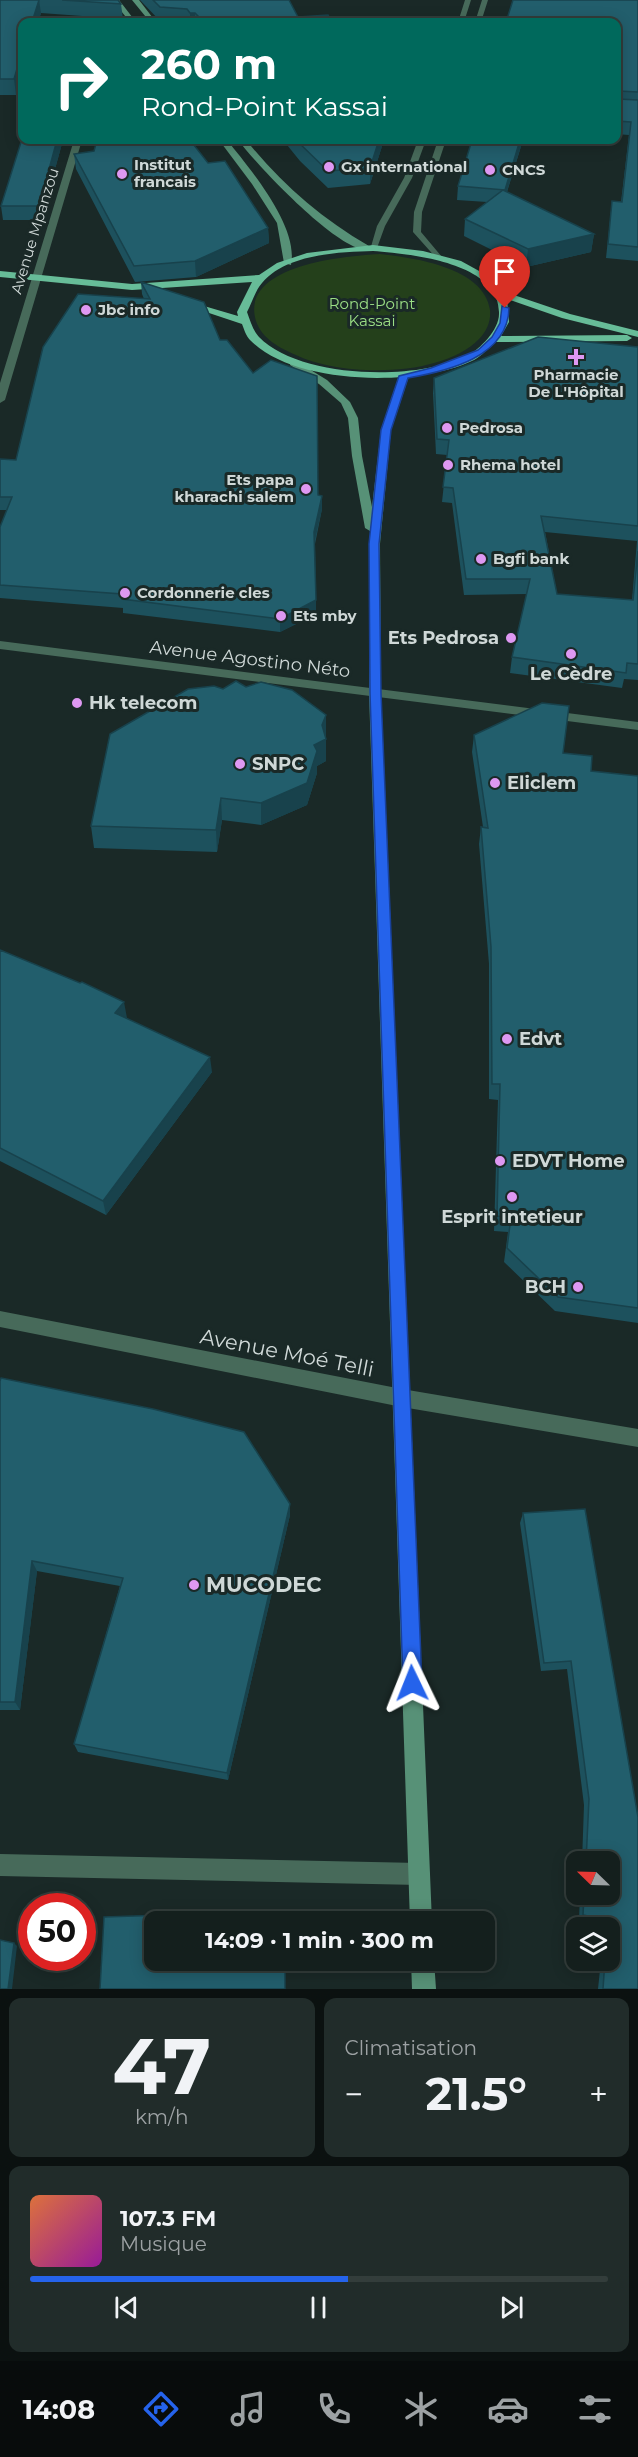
<!DOCTYPE html>
<html lang="fr">
<meta charset="utf-8">
<style>
:root{--surface:#141f1d;--page:#212c2a;--text:#f1f3f6;--muted:#9da2a4;--line:#333d3b;--accent:#2563eb}
body{margin:0;font-family:Montserrat,sans-serif;background:var(--page);color:var(--text);height:100vh;display:flex;flex-direction:column;font-size:22px;white-space:nowrap}
*{box-sizing:border-box;margin:0}
p{font-size:20px;color:var(--muted)}
.icon{flex:none;width:33px;height:33px;fill:none;stroke:currentColor;stroke-width:2;stroke-linecap:round;stroke-linejoin:round}
.map{position:relative;height:1989px;overflow:hidden}
.details{display:flex;flex-direction:column;gap:9px;padding:9px;background:#0b1110;flex:1}
.details>*{flex:none}
.banner{position:absolute;left:18px;top:18px;width:603px;height:126px;border-radius:12px;box-shadow:0 3px 15px #0003,0 0 0 2px var(--line);background:#00695c;color:#fff;overflow:hidden}
.needle{width:39px;rotate:293deg}
.controls{position:absolute;left:566px;top:1851px;display:grid;gap:12px}
.controls a{display:grid;place-items:center;width:54px;height:54px;border-radius:12px;background:var(--surface);box-shadow:0 3px 15px #0003,0 0 0 2px var(--line);font-size:30px}
.speed{position:absolute;left:18px;top:1893px;display:flex;gap:12px;font-size:30px;font-weight:700;text-align:center}
.speed>*{display:grid;place-content:center;width:78px;height:78px;border-radius:50%;background:var(--surface);box-shadow:0 3px 15px #0003,0 0 0 2px var(--line);line-height:1}
.speed .limit{border:9px solid #d22;background:#fff;color:#111}
.pin{position:absolute;display:grid;place-items:center;width:51px;height:51px;color:#fff;margin:-62px -26px;border-radius:50% 50% 50% 0;rotate:-45deg;box-shadow:0 0 6px #0007}
.pin .icon{rotate:45deg}
.me{position:absolute;width:66px;margin:-33px;rotate:358deg;stroke-linejoin:round;filter:drop-shadow(0 0 4px #0008)}
.turn{display:flex;align-items:center;gap:21px;height:126px;padding:0 24px;font-size:27px}
.turn .icon{width:78px;height:78px;stroke-width:2.5}
.turn b{display:block;font-size:42px;line-height:51px}
.big{font-size:45px;font-weight:700;line-height:1.1}
.details .widget{flex:1;display:flex;flex-direction:column;justify-content:center;gap:9px;min-width:0;padding:0 21px;border-radius:12px;background:var(--page)}
.details .dial{align-items:center;gap:0}
.dial b{font-size:78px;line-height:1}
.song{display:flex;align-items:center;gap:18px}
.cover{width:72px;height:72px;border-radius:9px;background:linear-gradient(135deg,hsl(20 70% 55%),hsl(300 70% 35%))}
.played{height:6px;border-radius:3px;background:linear-gradient(90deg,var(--accent) 55%,var(--line) 55%)}
.keys{display:flex;justify-content:space-around;direction:ltr}
.heat{display:flex;justify-content:space-between;align-items:center;font-size:33px;direction:ltr}
.details .tiles{flex:1;display:grid;gap:9px;grid-template-columns:1fr 1fr}
.widget:last-child{grid-column:span 2}
.trip{position:absolute;left:144px;top:1911px;width:351px;height:60px;border-radius:12px;background:var(--surface);box-shadow:0 3px 15px #0003,0 0 0 2px var(--line);font-weight:700;line-height:60px;text-align:center}
.dock{display:flex;height:96px;justify-content:space-around;align-items:center;background:#080c0c;color:var(--muted)}
.dock .icon{width:42px;height:42px}
.dock .selected{color:var(--accent)}
.dock b{font-size:27px;color:var(--text)}
.map>svg:first-child{display:block}
.green{fill:#24401b}
.lines{fill:none;stroke-linecap:round;stroke-linejoin:round}
.minor{fill:#476a5a;fill-rule:evenodd}
.secondary{fill:#579177;fill-rule:evenodd}
.trunk{fill:#67bc98;fill-rule:evenodd}
.wall{fill:#1d515d;fill-rule:evenodd}
.shaded-wall{fill:#18424c}
.building{fill:#225e6c;stroke:#18424c;stroke-width:1.5}
.route{fill:#2563eb;stroke:#184099;stroke-width:1.5}
.poi-dot{fill:#de98f2;stroke:#1a2927;stroke-width:2}
.labels{text-anchor:middle;stroke-width:6;stroke-linejoin:round;paint-order:stroke}
.far-poi-label{font-size:15px;font-weight:bold;fill:#cfd8d7;stroke:#1a2927;text-anchor:start}
.far-street-label{font-size:15px;fill:#cfd8d7;stroke:#1a2927}
.far-park-label{font-size:15px;fill:#9bdf85;stroke:#1a2927}
.poi-label{font-size:18px;font-weight:bold;fill:#cfd8d7;stroke:#1a2927;text-anchor:start}
.street-label{font-size:18px;fill:#cfd8d7;stroke:#1a2927}
.near-street-label{font-size:21px;fill:#cfd8d7;stroke:#1a2927}
.near-poi-label{font-size:21px;font-weight:bold;fill:#cfd8d7;stroke:#1a2927;text-anchor:start}
</style>
<div class="map">
<svg width="638" height="1989" viewBox="0 0 638 1989">
<rect width="100%" height="100%" fill="#1a2927"/>
<path class="green" d="M380 254C414 258 484 267 490 310 491 321 487 331 479 339 441 378 342 377 296 355 280 348 262 339 256 321 239 265 345 256 380 254Z"/>
<g class="lines">
<path class="minor" d="M465 0H471L464 22H458Z
M482 0H488L481 22H475Z
M129 15 132 17 129 22H123Z
M74 140H82L5 400 0 403V383Z
M418 140H426L412 178 385 226 377 248 370 250 377 226 404 178Z
M438 140H446L422 212 421 232 442 257 438 260 413 232 414 212Z
M0 641 638 722V730L0 649Z
M0 1311 402 1389 638 1429V1447L402 1407 0 1327Z
M0 1854 419 1863 427 1866 430 1874 427 1882 419 1885 0 1876Z"/>
<path class="secondary" d="M112 0H119L136 22H130Z
M132 0H139L156 22H150Z
M219 140H227C250 169 299 226 291 265L284 263 277 223 252 184Z
M238 140H246C281 183 320 218 369 246V250C339 253 257 165 238 140Z
M290 361H296L327 380 350 402 358 418 362 456 372 507 381 430 399 376 404 373 409 376 391 430 380 544 381 693 432 1922H410L369 693 370 531 365 528 352 456 348 418 341 403 319 384 290 365Z
M411 1960H434L436 1989H412Z"/>
<path class="trunk" d="M373 245 423 251 461 261 490 277 502 291 570 314 638 331V337L562 318 507 299 509 322 501 336 627 335 632 338 627 341 495 342C488 348 482 356 474 360 420 387 294 386 250 340 246 336 244 329 242 324L182 304 187 301 238 316 237 312 252 282 132 290 0 277V271L132 284 259 275 277 263 307 253ZM373 251C410 254 501 262 499 314 499 330 480 349 467 356 417 381 300 379 259 337 253 331 250 320 247 312 252 303 255 291 262 283 286 254 339 252 373 251Z"/>
</g>
<path class="wall" d="M0 0H118L121 4 123 19 41 13 16 95H0Z
M140 0H289L298 17 332 22H161Z
M638 0V261L606 258 612 201 621 202 629 135 616 134V22Z
M22 140H63L41 220H3L1 206Z
M283 140H384L370 184 328 188 300 161Z
M472 140H523L507 192 594 234 591 252 526 267 464 236 465 219 487 202 457 200 458 186Z
M74 154 208 163 268 228 269 243 196 277 135 282 76 169Z
M141 282 220 340 318 495 322 509 315 544 316 614 280 632 123 613V608L0 598V527L7 510H0V459L16 460 144 299 142 294Z
M638 347V680L624 679 622 688 510 673 512 657 527 594 464 595 452 503 442 502 447 455 436 454 433 393 434 378ZM545 532 637 541 632 600 557 594Z
M246 687 326 715V761L317 766V773L307 805 261 825 222 820 217 852 94 848 91 826 223 689Z
M474 735 563 753 591 771 638 776V1323L555 1311 504 1262 508 1232 494 1231 498 1100 489 1099V964L479 844 481 827H483L472 752Z
M0 950 127 1018 212 1072 106 1215 0 1161Z
M0 1381 290 1515 228 1780 78 1752 74 1744 120 1586 37 1571 20 1710H0Z
M585 1509 638 1989H598L601 1960H609V1928H604V1925L579 1920 580 1894H609V1862H582L584 1805 567 1669 541 1671 520 1523 523 1513Z"/>
<path class="shaded-wall" d="M39 0 41 13 38 22H32Z
M190 13H195V22H190Z
M22 52V74L16 95 14 79Z
M57 140H63L41 220 39 206Z
M379 140H384L370 184V168Z
M520 140H523L503 204 505 190Z
M268 228 269 243 196 277 195 261Z
M594 234 591 252 526 267 528 249Z
M322 496V509L314 545V532Z
M316 600V614L280 632V619Z
M326 715V737L325 740 326 739V761L317 766V773L307 805 261 825V803L314 745Z
M221 798 222 820 217 852 216 830Z
M124 1002 127 1018 118 1029 115 1013Z
M210 1057 212 1072 106 1215 103 1201Z
M290 1504V1515L228 1780 227 1773Z
M32 1561 37 1571 20 1710 15 1702Z
M14 1943 17 1946 12 1989H8Z"/>
<path class="building" d="M0 0H39L32 22H22V52L14 79H0Z
M62 0H118L121 4Z
M153 0H289L298 17 328 15 332 22H204L195 13H190L187 9 160 7Z
M513 0H638V92L618 91 616 92V22H506Z
M616 96 618 99 638 100V247L608 244 612 201 622 202 631 122 616 121Z
M22 139 57 140 39 206H1Z
M97 140H190L208 163 225 161 268 228 195 261 134 266 74 154 94 151Z
M296 140H379L370 168 328 171Z
M472 140H520L505 190 458 186Z
M503 190 594 234 528 249 465 219Z
M141 282 204 302 220 340H227L253 373 271 360 317 376 318 495 322 496 314 532 316 600 280 619 122 599V594L0 585V527L12 497H0V459L16 460 43 347 78 294 150 299Z
M538 337 638 347V526L541 516 557 594 633 600 638 551V664L627 663 626 673 512 657 530 579H466L453 488 443 487 449 440 437 439 434 378Z
M236 681 246 687 261 682 292 690 326 715 322 725 326 739 314 745 317 751 307 783 261 803 221 798 216 830 91 826 110 734 188 689 214 686 223 689Z
M542 703 569 706 563 753 592 756 591 771 638 776V1308L558 1297 507 1248 511 1217 497 1216 500 1084H492L491 947 481 827 488 828 474 735Z
M0 950 80 983 82 982 124 1002 115 1013 210 1057 103 1201 0 1148Z
M1 1378 153 1409 244 1432 290 1504 227 1773 74 1744 123 1578 32 1561 15 1702H0V1381Z
M585 1509 638 1817V1989H603L605 1960H609V1920L583 1915 584 1894H609V1862H586L589 1799 571 1661 544 1663 523 1513Z
M285 1911V1922H154V1960H285V1989H100L104 1917Z
M0 1940 14 1943 8 1989H0Z"/>
<path class="route" d="M502 306 509 308C508 357 448 371 408 378L391 430 379 544 381 693 422 1683 419 1690 412 1693 406 1690 403 1683 370 693 369 544 381 430 399 376 431 368 478 350 492 337 500 323Z"/>
<g class="poi-dot">
<circle cx="329" cy="167" r="6"/>
<circle cx="490" cy="170" r="6"/>
<circle cx="122" cy="174" r="6"/>
<circle cx="86" cy="310" r="6"/>
<path d="M573 348h6v6h6v6h-6v6h-6v-6h-6v-6h6z"/>
<circle cx="447" cy="428" r="6"/>
<circle cx="448" cy="465" r="6"/>
<circle cx="306" cy="489" r="6"/>
<circle cx="481" cy="559" r="6"/>
<circle cx="125" cy="593" r="6"/>
<circle cx="281" cy="616" r="6"/>
<circle cx="511" cy="638" r="6"/>
<circle cx="571" cy="654" r="6"/>
<circle cx="77" cy="703" r="6"/>
<circle cx="240" cy="764" r="6"/>
<circle cx="495" cy="783" r="6"/>
<circle cx="507" cy="1039" r="6"/>
<circle cx="500" cy="1161" r="6"/>
<circle cx="512" cy="1197" r="6"/>
<circle cx="578" cy="1287" r="6"/>
<circle cx="194" cy="1585" r="6"/>
</g>
<g class="labels">
<g class="far-poi-label">
<text x="134" y="170">Institut<tspan x="134" dy="17">francais</tspan></text>
<text x="341" y="172">Gx international</text>
<text x="502" y="175">CNCS</text>
<text x="98" y="315">Jbc info</text>
<text x="576" y="380" text-anchor="middle">Pharmacie<tspan x="576" dy="17">De L'Hôpital</tspan></text>
<text x="459" y="433">Pedrosa</text>
<text x="460" y="470">Rhema hotel</text>
<text x="294" y="485" text-anchor="end">Ets papa<tspan x="294" dy="17">kharachi salem</tspan></text>
<text x="493" y="564">Bgfi bank</text>
<text x="137" y="598">Cordonnerie cles</text>
<text x="293" y="621">Ets mby</text>
</g>
<g class="far-street-label">
<text transform="translate(35 231) rotate(-73)" y="5">Avenue Mpanzou</text>
</g>
<g class="far-park-label">
<text x="372" y="309">Rond-Point<tspan x="372" dy="17">Kassai</tspan></text>
</g>
<g class="poi-label">
<text x="499" y="644" text-anchor="end">Ets Pedrosa</text>
<text x="571" y="680" text-anchor="middle">Le Cèdre</text>
<text x="89" y="709">Hk telecom</text>
<text x="252" y="770">SNPC</text>
<text x="507" y="789">Eliclem</text>
<text x="519" y="1045">Edvt</text>
<text x="512" y="1167">EDVT Home</text>
<text x="512" y="1223" text-anchor="middle">Esprit intetieur</text>
<text x="566" y="1293" text-anchor="end">BCH</text>
</g>
<g class="street-label">
<text transform="translate(250 659) rotate(7)" y="6">Avenue Agostino Néto</text>
</g>
<g class="near-street-label">
<text transform="translate(287 1353) rotate(11)" y="7">Avenue Moé Telli</text>
</g>
<g class="near-poi-label">
<text x="206" y="1592">MUCODEC</text>
</g>
</g>
</svg>
<div class="controls">
<a><svg class="needle" viewBox="-14 -14 28 28"><path d="M0-13l5 13h-10z" fill="#e53935"/><path d="M0 13l5-13h-10z" fill="#9da2a4"/></svg></a>
<a><svg class="icon" aria-label="layers" viewBox="0 0 24 24"><path d="M12 4l9 5-9 5-9-5zM3 14l9 5 9-5"/></svg></a>
</div>
<div class="speed"><div class="limit">50</div></div>
<div class="pin" style="left:505px;top:308px;background:#d93025"><svg class="icon" aria-label="arrive" viewBox="0 0 24 24"><path d="M6 21V4h12l-3 4 3 4H6"/></svg></div>
<svg class="me" style="left:412px;top:1683px" viewBox="-20 -20 40 40"><path d="M0-17L14 15 0 8-14 15z" fill="#2563eb" stroke="#fff" stroke-width="4"/></svg>
<div class="trip">14:09 · 1 min · 300 m</div>
<div class="banner">
<div class="turn"><svg class="icon" aria-label="right" viewBox="0 0 24 24"><path d="M7 20v-9h11M14 6l5 5-5 5"/></svg><div><b>260 m</b>Rond-Point Kassai</div></div>
</div>
</div>
<section class="details">
<div class="tiles">
<div class="widget dial"><b>47</b><p>km/h</p></div>
<div class="widget"><p>Climatisation</p>
<div class="heat"><a>−</a><b class="big">21.5°</b><a>+</a></div>
</div>
<div class="widget">
<div class="song"><i class="cover"></i><div><b>107.3 FM</b><p>Musique</p></div></div>
<div class="played"></div>
<div class="keys"><svg class="icon" aria-label="previous" viewBox="0 0 24 24"><path d="M18 5L8 12l10 7zM5 5v14"/></svg><svg class="icon" aria-label="pause" viewBox="0 0 24 24"><path d="M8 5v14M16 5v14"/></svg><svg class="icon" aria-label="next" viewBox="0 0 24 24"><path d="M6 5l10 7-10 7zM19 5v14"/></svg></div>
</div>
</div>
</section>
<nav class="dock">
<b>14:08</b>
<svg class="icon selected" aria-label="directions" viewBox="0 0 24 24"><path d="M12 3l9 9-9 9-9-9zM9 14v-3h6M13 9l2 2-2 2"/></svg>
<svg class="icon" aria-label="music" viewBox="0 0 24 24"><path d="M9 18V5l10-2v13"/><circle cx="6" cy="18" r="3"/><circle cx="16" cy="16" r="3"/></svg>
<svg class="icon" aria-label="phone" viewBox="0 0 24 24"><path d="M5 4h4l2 5-3 2q2 4 5 5l2-3 5 2v4C11 20 4 13 5 4z"/></svg>
<svg class="icon" aria-label="climate" viewBox="0 0 24 24"><path d="M12 3v18M4 7l16 10M4 17L20 7"/></svg>
<svg class="icon" aria-label="car" viewBox="0 0 24 24"><path d="M5 17H2v-5l4-1 3-4h7l3 4 3 1v5h-3M9 17h6M6 11h13"/><circle cx="7" cy="17" r="2"/><circle cx="17" cy="17" r="2"/></svg>
<svg class="icon" aria-label="filters" viewBox="0 0 24 24"><path d="M4 7h16M4 17h16"/><circle cx="9" cy="7" r="2"/><circle cx="15" cy="17" r="2"/></svg>
</nav>
